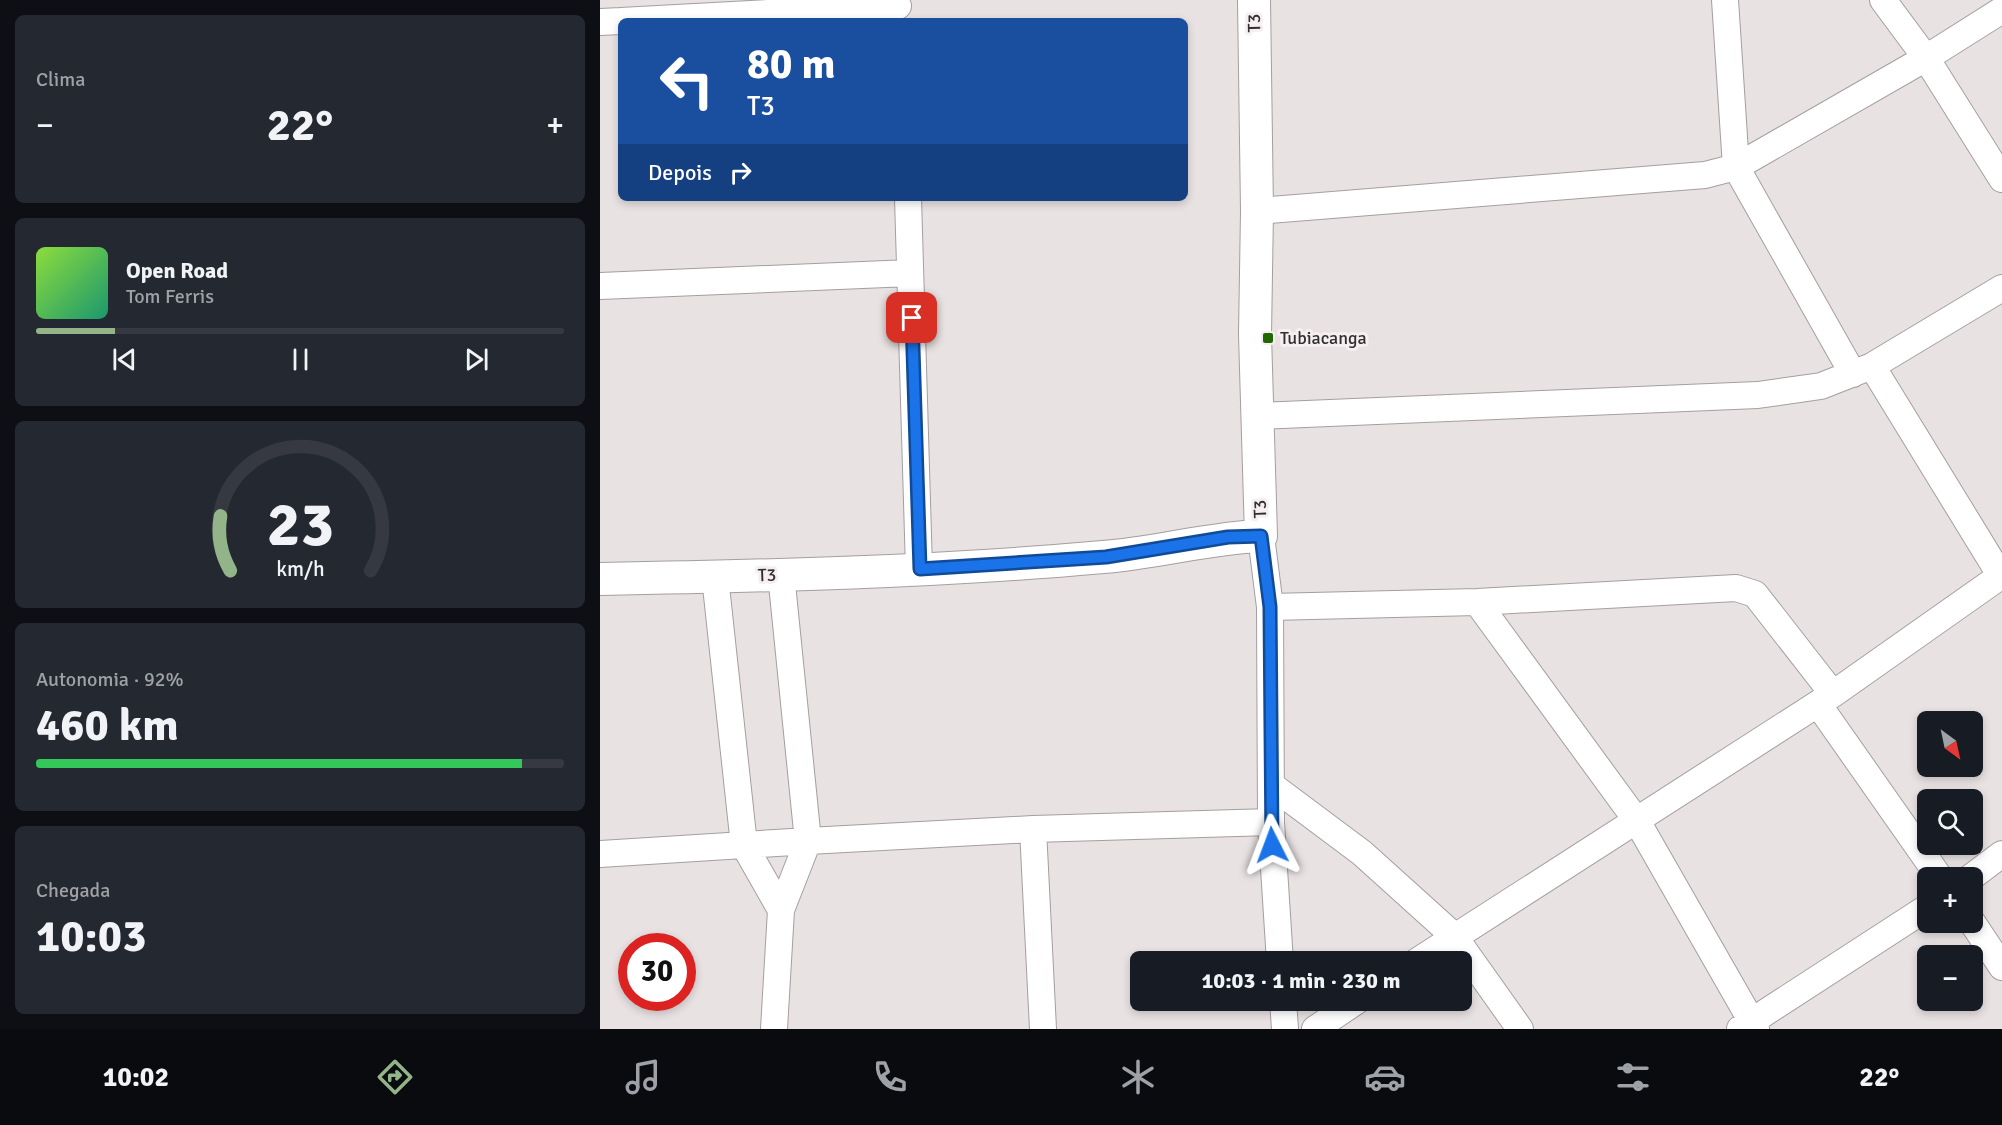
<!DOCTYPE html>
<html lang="pt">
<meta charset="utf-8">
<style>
:root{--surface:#171b24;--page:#242831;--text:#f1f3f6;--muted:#9ea1a6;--line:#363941;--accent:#92b488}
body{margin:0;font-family:Signika,sans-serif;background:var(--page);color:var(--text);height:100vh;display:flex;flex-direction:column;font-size:22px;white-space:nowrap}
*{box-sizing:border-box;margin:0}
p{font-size:20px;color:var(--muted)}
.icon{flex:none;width:33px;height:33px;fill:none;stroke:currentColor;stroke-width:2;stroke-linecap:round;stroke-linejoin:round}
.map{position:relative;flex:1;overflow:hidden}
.side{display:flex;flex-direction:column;gap:15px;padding:15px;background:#0d0f14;width:600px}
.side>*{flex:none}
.hud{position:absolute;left:18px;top:18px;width:570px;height:183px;border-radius:9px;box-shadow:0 3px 9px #0003;background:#1a4fa0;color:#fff;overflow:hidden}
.needle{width:39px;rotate:147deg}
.buttons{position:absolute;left:1317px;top:711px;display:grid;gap:12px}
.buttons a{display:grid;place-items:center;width:66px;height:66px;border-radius:9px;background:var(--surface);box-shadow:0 3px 9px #0003;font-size:30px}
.speed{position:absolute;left:18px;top:933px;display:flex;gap:12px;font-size:30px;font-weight:700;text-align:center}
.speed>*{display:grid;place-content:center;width:78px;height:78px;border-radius:50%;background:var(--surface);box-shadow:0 3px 9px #0003;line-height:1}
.speed .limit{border:9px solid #d22;background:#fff;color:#111}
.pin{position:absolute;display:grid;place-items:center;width:51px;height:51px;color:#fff;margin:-26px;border-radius:12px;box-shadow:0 3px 9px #0006}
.me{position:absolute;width:66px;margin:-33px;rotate:357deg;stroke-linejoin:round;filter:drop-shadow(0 0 4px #0008)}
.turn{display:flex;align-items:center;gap:21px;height:126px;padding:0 30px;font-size:27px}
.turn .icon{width:78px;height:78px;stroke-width:2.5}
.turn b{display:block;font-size:42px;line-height:51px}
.then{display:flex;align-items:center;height:57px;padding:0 30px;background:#0003;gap:12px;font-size:22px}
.big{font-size:45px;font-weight:800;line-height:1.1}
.side .tile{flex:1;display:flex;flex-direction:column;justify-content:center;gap:9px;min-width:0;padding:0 21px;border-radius:9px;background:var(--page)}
.side .dial{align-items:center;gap:0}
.dial svg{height:156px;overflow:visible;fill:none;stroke:var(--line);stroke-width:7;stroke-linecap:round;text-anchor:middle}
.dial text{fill:var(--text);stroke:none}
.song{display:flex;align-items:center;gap:18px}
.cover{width:72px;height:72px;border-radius:9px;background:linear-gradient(135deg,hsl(90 70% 55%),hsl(160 70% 35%))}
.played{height:6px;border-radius:3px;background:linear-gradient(90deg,var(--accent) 15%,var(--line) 15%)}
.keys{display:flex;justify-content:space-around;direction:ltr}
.heat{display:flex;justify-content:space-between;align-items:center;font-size:33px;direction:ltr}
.charge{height:9px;border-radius:4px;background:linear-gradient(90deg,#34c759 92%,var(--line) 0)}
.trip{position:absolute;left:530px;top:951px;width:342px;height:60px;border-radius:9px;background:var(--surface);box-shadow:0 3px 9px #0003;font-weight:800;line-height:60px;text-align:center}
.tabs{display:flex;height:96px;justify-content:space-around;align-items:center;background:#090b0e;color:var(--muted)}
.tabs .icon{width:42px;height:42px}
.tabs .on{color:var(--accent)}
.tabs b{font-size:27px;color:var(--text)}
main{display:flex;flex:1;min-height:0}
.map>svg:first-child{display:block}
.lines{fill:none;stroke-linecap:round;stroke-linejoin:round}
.minor-casing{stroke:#a59ea0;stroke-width:28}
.tertiary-casing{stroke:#a59ea0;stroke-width:34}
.minor{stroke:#fff;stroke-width:26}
.tertiary{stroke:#fff;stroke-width:32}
.route-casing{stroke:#114b97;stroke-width:15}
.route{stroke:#1a73e8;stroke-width:10}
.poi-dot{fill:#1f6802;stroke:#f6eff1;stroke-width:2}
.labels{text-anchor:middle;stroke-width:6;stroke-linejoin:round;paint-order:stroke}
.street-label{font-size:18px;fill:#312f2f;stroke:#f6eff1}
.poi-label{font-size:18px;fill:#312f2f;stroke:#f6eff1;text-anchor:start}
</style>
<main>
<section class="side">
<div class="tile"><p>Clima</p>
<div class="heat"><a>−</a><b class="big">22°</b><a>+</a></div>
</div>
<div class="tile">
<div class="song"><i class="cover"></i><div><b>Open Road</b><p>Tom Ferris</p></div></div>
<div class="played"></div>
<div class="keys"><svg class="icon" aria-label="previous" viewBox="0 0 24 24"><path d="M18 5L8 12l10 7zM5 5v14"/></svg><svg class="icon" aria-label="pause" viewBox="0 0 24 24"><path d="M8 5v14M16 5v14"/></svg><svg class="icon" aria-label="next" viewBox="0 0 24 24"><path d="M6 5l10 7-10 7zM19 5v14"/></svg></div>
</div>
<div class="tile dial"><svg viewBox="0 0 100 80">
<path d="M14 69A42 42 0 1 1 86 69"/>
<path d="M14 69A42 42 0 0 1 9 41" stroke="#92b488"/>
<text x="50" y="56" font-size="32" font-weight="700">23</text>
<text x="50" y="72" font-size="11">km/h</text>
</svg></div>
<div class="tile"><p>Autonomia · 92%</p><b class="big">460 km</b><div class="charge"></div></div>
<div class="tile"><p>Chegada</p><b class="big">10:03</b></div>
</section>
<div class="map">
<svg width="1402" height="1029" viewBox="0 0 1402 1029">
<rect width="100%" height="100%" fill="#e9e2e3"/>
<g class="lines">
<defs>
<path id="minor" d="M1125 0 1136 167 1253 374
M1283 0 1326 58 1402 179
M21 21 298 6
M0 22 21 21
M308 198 319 569
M657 211 1105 175 1136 167 1326 58 1402 10
M0 286 310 273
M1272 366 1402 578
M657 416 1158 395 1221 386 1272 366 1402 288
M661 536 670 607 671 822 680 962
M115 577 144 845 181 910
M877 602 1037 821 1156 1029
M670 607 877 602 1136 588 1155 594 1233 694
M1218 704 1340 878
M671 785 762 853 854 936 920 1029
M433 829 443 1029
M0 854 208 841 433 829 671 822
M1370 878 1402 854
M1372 922 1402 967
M816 962 1233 694 1402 575
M683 1000 685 1029
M174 1029 181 910 208 841 181 574
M715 1029 758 1000
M1140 1029 1328 907"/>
<path id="tertiary" d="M0 579C168 576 336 572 503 557 556 553 607 538 661 536L655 335 657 211 654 0"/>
</defs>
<use href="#minor" class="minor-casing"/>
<use href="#tertiary" class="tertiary-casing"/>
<use href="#minor" class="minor"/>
<use href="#tertiary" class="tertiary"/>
</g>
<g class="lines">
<defs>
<path id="route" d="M312 318 320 569 506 557 628 537 661 536 670 607 672 845"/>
</defs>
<use href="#route" class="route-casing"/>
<use href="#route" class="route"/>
</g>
<rect class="poi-dot" x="662" y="332" width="12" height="12" rx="3"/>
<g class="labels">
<g class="street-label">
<text transform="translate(654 23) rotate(-91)" y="6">T3</text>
<text transform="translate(660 509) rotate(-92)" y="6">T3</text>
<text transform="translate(167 575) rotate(-2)" y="6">T3</text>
</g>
<g class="poi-label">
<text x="680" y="344">Tubiacanga</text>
</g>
</g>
</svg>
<div class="buttons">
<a><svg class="needle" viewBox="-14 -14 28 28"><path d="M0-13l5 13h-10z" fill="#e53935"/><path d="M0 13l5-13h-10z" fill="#9ea1a6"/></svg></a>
<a><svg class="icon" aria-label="search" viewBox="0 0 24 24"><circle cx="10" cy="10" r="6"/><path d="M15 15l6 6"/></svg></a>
<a>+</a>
<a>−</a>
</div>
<div class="speed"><div class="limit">30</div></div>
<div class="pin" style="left:312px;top:318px;background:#d93025"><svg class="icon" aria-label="arrive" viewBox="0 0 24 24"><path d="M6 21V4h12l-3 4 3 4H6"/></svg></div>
<svg class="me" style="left:672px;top:845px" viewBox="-20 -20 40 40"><path d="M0-17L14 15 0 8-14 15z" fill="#1a73e8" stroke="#fff" stroke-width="4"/></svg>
<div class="trip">10:03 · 1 min · 230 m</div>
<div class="hud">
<div class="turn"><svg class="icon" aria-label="left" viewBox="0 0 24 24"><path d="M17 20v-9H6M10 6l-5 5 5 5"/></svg><div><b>80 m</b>T3</div></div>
<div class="then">Depois<svg class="icon" aria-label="right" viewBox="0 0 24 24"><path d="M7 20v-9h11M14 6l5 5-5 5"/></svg></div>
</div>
</div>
</main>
<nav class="tabs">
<b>10:02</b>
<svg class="icon on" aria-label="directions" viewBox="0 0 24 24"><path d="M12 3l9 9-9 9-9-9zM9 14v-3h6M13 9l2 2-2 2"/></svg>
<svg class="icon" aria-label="music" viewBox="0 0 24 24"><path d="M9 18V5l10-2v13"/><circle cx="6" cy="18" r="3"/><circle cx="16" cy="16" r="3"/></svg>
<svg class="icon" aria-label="phone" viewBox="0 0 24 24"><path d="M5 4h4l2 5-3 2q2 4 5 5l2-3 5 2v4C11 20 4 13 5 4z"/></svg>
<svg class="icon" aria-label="climate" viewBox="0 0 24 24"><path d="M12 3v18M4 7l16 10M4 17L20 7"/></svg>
<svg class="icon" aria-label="car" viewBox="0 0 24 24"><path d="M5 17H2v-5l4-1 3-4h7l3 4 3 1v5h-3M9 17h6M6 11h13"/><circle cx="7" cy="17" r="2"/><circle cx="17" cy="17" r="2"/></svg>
<svg class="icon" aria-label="filters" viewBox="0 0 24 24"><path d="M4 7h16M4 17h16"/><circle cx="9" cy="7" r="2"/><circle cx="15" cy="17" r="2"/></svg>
<b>22°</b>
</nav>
